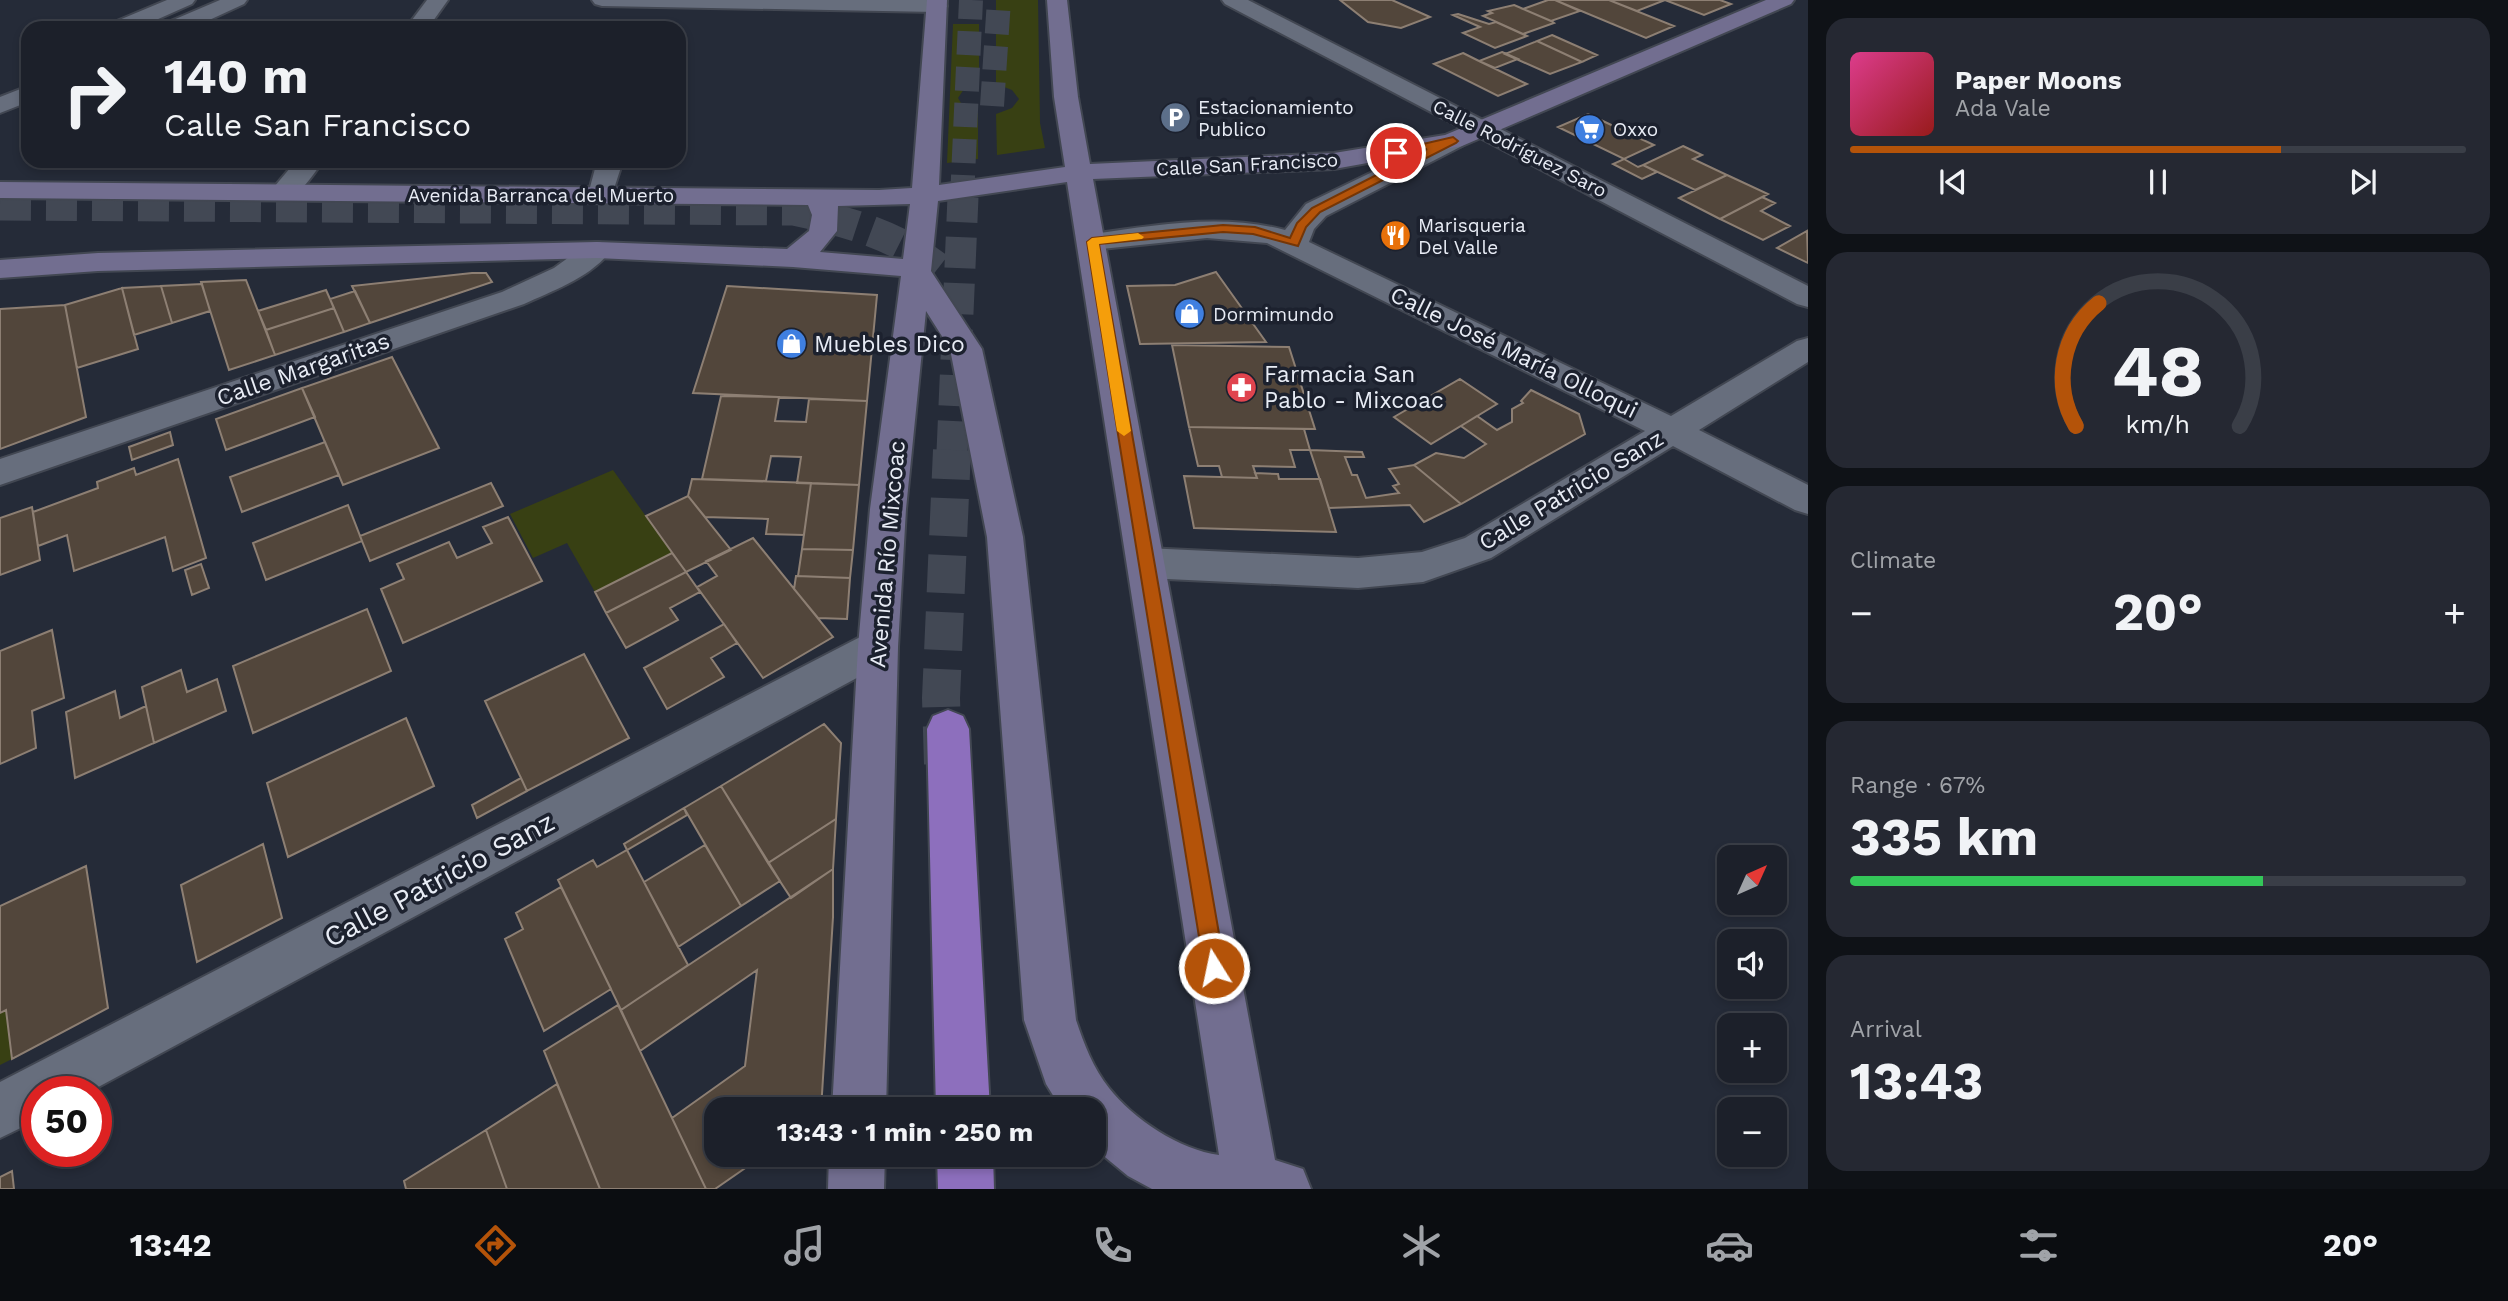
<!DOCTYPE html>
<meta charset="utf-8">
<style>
:root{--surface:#1c202a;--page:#252832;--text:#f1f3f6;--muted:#a0a3a8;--line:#3a3e47;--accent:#b45309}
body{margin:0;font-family:"Work Sans",sans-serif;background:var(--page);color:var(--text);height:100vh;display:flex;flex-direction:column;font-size:26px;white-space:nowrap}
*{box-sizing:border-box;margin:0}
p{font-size:23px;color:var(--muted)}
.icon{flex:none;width:38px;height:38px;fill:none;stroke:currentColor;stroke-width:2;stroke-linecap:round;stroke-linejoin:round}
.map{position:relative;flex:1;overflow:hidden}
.panel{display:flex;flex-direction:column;gap:18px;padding:18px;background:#0f1217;width:700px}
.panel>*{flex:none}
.guide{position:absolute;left:21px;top:21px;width:665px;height:147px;border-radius:21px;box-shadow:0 4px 10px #0003,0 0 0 2px var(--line);background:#1c202a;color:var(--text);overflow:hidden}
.needle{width:46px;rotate:45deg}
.controls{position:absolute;left:1717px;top:845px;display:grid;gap:14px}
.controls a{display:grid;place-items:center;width:70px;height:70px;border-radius:14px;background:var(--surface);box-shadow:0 4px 10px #0003,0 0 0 2px var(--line);font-size:35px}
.speed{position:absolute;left:21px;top:1076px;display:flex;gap:14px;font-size:35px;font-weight:700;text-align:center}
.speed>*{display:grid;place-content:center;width:91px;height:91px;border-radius:50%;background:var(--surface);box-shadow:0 4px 10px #0003,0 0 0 2px var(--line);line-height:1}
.speed .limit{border:10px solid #d22;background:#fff;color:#111}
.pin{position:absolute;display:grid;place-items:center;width:60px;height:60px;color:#fff;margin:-30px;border:4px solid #fff;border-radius:50%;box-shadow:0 2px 7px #0007}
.me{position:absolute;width:77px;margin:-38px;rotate:350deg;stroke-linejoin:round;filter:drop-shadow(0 0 5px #0008)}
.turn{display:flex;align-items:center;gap:24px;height:147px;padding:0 28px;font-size:32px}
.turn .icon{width:91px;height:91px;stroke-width:2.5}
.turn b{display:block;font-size:49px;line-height:60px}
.big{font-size:52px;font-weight:700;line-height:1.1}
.panel .widget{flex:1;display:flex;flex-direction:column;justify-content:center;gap:10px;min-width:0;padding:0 24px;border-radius:21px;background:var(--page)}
.panel .dial{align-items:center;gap:0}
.dial svg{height:182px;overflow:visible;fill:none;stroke:var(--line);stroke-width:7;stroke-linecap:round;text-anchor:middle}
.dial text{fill:var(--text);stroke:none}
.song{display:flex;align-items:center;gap:21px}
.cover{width:84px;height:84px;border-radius:10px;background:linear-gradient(135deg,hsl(330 70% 55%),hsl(0 70% 35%))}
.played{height:7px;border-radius:4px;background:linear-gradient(90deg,var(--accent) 70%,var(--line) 70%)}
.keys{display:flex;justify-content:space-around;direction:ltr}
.heat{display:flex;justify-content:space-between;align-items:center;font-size:38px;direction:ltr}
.charge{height:10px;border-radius:5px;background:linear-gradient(90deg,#34c759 67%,var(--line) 0)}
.trip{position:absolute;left:704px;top:1097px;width:402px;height:70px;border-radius:21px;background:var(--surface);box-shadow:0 4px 10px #0003,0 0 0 2px var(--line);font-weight:700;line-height:70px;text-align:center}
.dock{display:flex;height:112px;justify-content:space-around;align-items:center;background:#0b0d11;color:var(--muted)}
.dock .icon{width:49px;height:49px}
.dock .current{color:var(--accent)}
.dock b{font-size:32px;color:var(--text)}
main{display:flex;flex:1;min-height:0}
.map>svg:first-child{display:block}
.green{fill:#384013}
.building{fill:#52463b;stroke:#8d7f73;stroke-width:2}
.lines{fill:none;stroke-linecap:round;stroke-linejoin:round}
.highway-tunnel-far2{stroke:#424854;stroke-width:24;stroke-dasharray:24 12;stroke-linecap:butt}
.highway-tunnel-far1{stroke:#424854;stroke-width:31;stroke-dasharray:31 15;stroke-linecap:butt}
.highway-tunnel{stroke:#424854;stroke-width:38;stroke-dasharray:38 19;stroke-linecap:butt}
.street-casing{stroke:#424752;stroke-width:4}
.secondary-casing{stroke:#424752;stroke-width:4}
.highway-casing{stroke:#424752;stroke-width:4}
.street{fill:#676e7d;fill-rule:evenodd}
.secondary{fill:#726e90;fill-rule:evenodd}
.highway{fill:#8d6fbd;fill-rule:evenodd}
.route{fill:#b45309;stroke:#753606;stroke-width:2}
.slow{fill:#f59e0b}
.labels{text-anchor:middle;stroke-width:7;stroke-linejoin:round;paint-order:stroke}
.far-poi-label{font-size:19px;fill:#e8ecf5;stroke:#1c212e;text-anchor:start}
.far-street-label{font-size:19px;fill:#e8ecf5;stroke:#1c212e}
.poi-label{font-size:23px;fill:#e8ecf5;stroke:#1c212e;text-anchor:start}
.street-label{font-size:23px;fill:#e8ecf5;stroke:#1c212e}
.near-street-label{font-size:28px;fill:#e8ecf5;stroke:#1c212e}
</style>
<main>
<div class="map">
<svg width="1808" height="1189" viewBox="0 0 1808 1189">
<rect width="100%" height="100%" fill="#252b38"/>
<path class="green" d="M996 0H1038L1040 123 1045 148 997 155 996 114 1012 108 1019 99 1012 90 996 84Z
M953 24H979V84L964 89 958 98 964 108 978 113V159L947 163Z
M613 470 672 553 595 592 567 543 533 558 510 514Z
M6 1010 12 1059 0 1065V1013Z"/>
<path class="building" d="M1340 0H1392L1430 17 1401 28 1368 22Z
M1548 0H1555L1580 11 1551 21 1523 9Z
M1555 0H1609L1674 26 1646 38Z
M1609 0H1665L1637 11Z
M1665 0H1720L1731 4 1704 15Z
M1514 5 1551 21 1554 23 1523 34 1483 16 1492 13 1488 11Z
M1458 14 1489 24 1496 22 1527 36 1495 48 1463 33 1480 27 1453 15Z
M1552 35 1597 55 1582 62 1537 41Z
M1537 41 1582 62 1550 74 1505 54Z
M1502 52 1518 59 1495 68 1479 61Z
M1463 53 1479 61 1527 84 1498 96 1434 64Z
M1588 114 1654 145 1624 159 1558 127Z
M1683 146 1702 155 1693 159 1727 175 1695 190 1643 165Z
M1624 159 1638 167 1643 165 1657 172 1642 179 1613 164Z
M1727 175 1768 194 1720 219 1679 198Z
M1762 197 1775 203 1761 211 1790 226 1763 240 1720 219Z
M1807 231 1808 263 1777 248Z
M1216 272 1266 342 1140 344 1127 286 1175 285Z
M472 273H486L492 282 370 323 352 286Z
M246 280 275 355 229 370 201 282Z
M202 284 210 311 172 323 161 286Z
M161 286 172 323 134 335 122 288Z
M727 286 877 295 867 401 693 393Z
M122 288 138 349 77 368 65 305Z
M326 290 334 308 266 330 258 311Z
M355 291 370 323 344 332 330 299Z
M65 305 86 417 0 449V309Z
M334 308 344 332 275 355 266 330Z
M1172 345 1289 347 1315 429 1189 427Z
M392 357 439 448 343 485 302 388Z
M1460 379 1497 404 1431 444 1394 417Z
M302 388 315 417 226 450 216 419Z
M1531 390 1579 414 1585 434 1461 504 1414 465 1436 453 1464 458 1486 444 1461 426 1477 416 1497 430 1512 422V409L1523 403 1521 401Z
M721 396 779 397 775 421 806 422 809 399 867 401 859 485 797 483 801 457 771 456 766 481 702 479Z
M1189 427 1304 429 1310 450H1290L1295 467 1253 466 1257 478 1222 477 1219 466H1198Z
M170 432 173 445 132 460 129 447Z
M325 442 339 475 242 512 230 477Z
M1310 450 1362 452 1364 457H1345L1352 475H1357L1366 498 1399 493 1393 486 1399 484 1389 469 1414 465 1461 504 1424 522 1410 505 1329 508Z
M178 459 206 558 173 571 165 537 74 571 67 535 38 546 33 512 98 488 97 482 134 468 136 475Z
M1255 473 1278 474 1279 479H1320L1336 532 1194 528 1184 476 1257 478Z
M692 479 811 483 804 535 766 534 768 519 705 517 688 496Z
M491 483 503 506 370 561 360 536Z
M811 483 859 485 853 550 802 549Z
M688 496 731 550 686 572 646 516Z
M348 505 362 541 266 580 253 543Z
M32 507 40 560 0 575V518Z
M508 517 542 581 403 643 381 589 404 579 397 564 449 542 457 558 492 543 483 527Z
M753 538 833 637 763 678 697 587 717 576 706 561Z
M802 549 853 550 850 578 798 576Z
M672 553 686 572 606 613 595 592Z
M201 564 209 588 192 595 185 570Z
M686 572 700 592 670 608 678 620 626 648 606 613Z
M796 576 850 578 847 619 818 618 794 589Z
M367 609 391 671 253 733 233 666Z
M724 624 737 643 711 658 724 677 667 709 644 668Z
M52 630 64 698 32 711 36 748 0 764V651Z
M584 654 629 738 527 791 485 701Z
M181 670 187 692 217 679 226 711 154 743 142 687Z
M115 691 120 718 146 706 154 743 75 778 66 712Z
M406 718 434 786 288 857 267 783Z
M824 724 841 743 836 819 768 863 721 786Z
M521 778 527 791 477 818 472 805Z
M721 786 780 881 741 906 684 808Z
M684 808 687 815 627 850 624 844Z
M836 819 833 869 791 898 768 863Z
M263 844 282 918 197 962 181 885Z
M705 845 741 906 678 947 644 882Z
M627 850 688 965 621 1010 558 880 593 860 597 867Z
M86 866 108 1008 12 1059 6 1010 0 1013V906Z
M833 869V917L821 1110H716V1155H764L715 1189H706L672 1118 745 1066 757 970 640 1051 621 1010Z
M561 887 611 989 544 1031 505 939 523 929 516 913Z
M618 1005 672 1118 706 1189H600L544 1051Z
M557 1084 600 1189H507L486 1130Z
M486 1130 507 1189H406L404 1181Z
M12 1171 14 1189H0V1177Z"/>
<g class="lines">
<path class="highway-tunnel-far2" d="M992 106 999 0
M962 199 971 0"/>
<path class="highway-tunnel-far1" d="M0 205 794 210C851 222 905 238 949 277
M952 452 963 197"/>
<path class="highway-tunnel" d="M943 764 941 698 952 450"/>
<defs>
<path id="street" d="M167 0H195L192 4 138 28H109L112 23Z
M220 0H247L244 4 192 28H163L166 23Z
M427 0H448L428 28H406Z
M592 0H937L947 6 943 10 936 12 602 6 595 4Z
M1222 0H1248L1808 286V307L1797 304 1225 4Z
M28 86V102L0 113V97Z
M1453 133 1462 136 1466 141 1462 146 1326 216 1314 229 1309 242 1671 416 1797 341 1808 338V362L1699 430 1808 485V514L1795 510 1673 446 1491 558 1423 582 1358 588 1146 578 1133 573 1127 563 1133 553 1146 548 1358 558 1422 552 1465 538 1645 431 1267 243 1207 238 1092 250 1082 248 1078 242 1082 236 1092 234C1156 225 1221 213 1285 230L1306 204Z
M296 161H323C311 178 295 204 273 199L269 193Z
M597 161H623L610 201 601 203 592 201 588 195Z
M597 242 607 244 611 250C592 277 552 291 524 304L0 485V459L502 292 554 268 587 244Z
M878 630 892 635 898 647 892 659 89 1092H37V1120L0 1138V1082L864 635Z"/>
<path id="secondary" d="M927 0H947L939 185 1065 167 1054 97 1047 0H1067L1078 97 1090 164 1334 153 1445 135 1766 0H1794L1791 4 1462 146 1334 169 1093 179 1275 1160 1303 1169 1311 1189H1152L1128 1176 1094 1148V1110H1062L1046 1084 1024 1020 987 537 950 349 926 311 906 509 898 647 886 1110H832L858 647 870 509 901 276 793 267 597 258 98 271 0 278V260L98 253 597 242 787 249 809 231 812 215 808 205 0 198V182L879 190 912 188ZM1067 182 1219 1155C1180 1150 1133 1119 1109 1088 1093 1068 1084 1044 1076 1020L1023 537 982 349 931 271 938 201ZM910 204 903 259 820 252 837 231 838 206Z
M829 1155H885L884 1189H828Z"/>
<path id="highway" d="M948 710 963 716 969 729 990 1110H936L927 729 933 716Z
M937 1155H993L994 1189H938Z"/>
</defs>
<use href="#street" class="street-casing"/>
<use href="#secondary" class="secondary-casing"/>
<use href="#highway" class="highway-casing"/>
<use href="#street" class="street"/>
<use href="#secondary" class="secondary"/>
<use href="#highway" class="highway"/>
</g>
<path class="route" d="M1453 137 1458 141 1456 143 1320 212 1306 227 1298 246 1253 234 1223 232 1099 244 1225 968 1222 976 1214 979 1207 976 1204 968 1087 242 1092 238 1223 225 1255 227 1290 238 1297 223 1312 208 1427 149 1396 156 1391 153 1393 151Z"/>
<path class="slow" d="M1138 233 1144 237 1142 239 1099 244 1131 431 1124 436 1117 431 1087 242 1092 238Z"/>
<defs>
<symbol id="parking-disc" viewBox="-11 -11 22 22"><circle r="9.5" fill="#5c6f8a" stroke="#1c212e"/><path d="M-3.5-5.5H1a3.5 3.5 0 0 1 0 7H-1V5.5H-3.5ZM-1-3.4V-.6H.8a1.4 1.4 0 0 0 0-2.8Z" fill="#fff"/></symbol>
<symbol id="supermarket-disc" viewBox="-11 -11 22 22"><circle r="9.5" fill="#3f7fe0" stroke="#1c212e"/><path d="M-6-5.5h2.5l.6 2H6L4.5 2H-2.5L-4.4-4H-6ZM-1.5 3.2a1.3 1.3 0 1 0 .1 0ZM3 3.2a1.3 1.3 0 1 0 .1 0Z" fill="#fff"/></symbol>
<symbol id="restaurant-disc" viewBox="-11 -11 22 22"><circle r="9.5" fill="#e8710a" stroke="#1c212e"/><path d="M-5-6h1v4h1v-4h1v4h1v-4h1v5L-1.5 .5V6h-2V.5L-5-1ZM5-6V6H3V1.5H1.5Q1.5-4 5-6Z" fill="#fff"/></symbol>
<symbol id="shop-disc" viewBox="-11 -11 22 22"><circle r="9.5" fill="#3f7fe0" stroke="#1c212e"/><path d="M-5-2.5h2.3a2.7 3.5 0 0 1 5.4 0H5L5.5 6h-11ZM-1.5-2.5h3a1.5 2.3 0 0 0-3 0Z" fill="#fff"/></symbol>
<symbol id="pharmacy-disc" viewBox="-11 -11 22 22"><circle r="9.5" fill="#e0444e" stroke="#1c212e"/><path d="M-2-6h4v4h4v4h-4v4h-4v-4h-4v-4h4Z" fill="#fff"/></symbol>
</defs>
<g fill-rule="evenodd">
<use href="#parking-disc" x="1158" y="100" width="35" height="35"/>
<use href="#supermarket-disc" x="1572" y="112" width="35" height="35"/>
<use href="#restaurant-disc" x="1378" y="218" width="35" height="35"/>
<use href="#shop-disc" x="1172" y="296" width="35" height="35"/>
<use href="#shop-disc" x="774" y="326" width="35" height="35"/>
<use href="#pharmacy-disc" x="1224" y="370" width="35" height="35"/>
</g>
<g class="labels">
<g class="far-poi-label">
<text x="1198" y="114">Estacionamiento<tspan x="1198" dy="22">Publico</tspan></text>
<text x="1613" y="136">Oxxo</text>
<text x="1418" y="232">Marisqueria<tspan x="1418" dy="22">Del Valle</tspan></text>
<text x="1213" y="321">Dormimundo</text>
</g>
<g class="far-street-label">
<text transform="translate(1520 148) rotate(27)" y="7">Calle Rodríguez Saro</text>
<text transform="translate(1247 164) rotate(-3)" y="7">Calle San Francisco</text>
<text x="541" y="202">Avenida Barranca del Muerto</text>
</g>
<g class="poi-label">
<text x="814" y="352">Muebles Dico</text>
<text x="1264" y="382">Farmacia San<tspan x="1264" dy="26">Pablo - Mixcoac</tspan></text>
</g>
<g class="street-label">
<text transform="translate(1514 352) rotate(26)" y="8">Calle José María Olloqui</text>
<text transform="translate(303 369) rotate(-19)" y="8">Calle Margaritas</text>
<text transform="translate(1571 490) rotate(-31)" y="8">Calle Patricio Sanz</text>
<text transform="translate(887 554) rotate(-85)" y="8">Avenida Río Mixcoac</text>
</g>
<g class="near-street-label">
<text transform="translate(439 879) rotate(-28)" y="10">Calle Patricio Sanz</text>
</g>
</g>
</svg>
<div class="controls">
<a><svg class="needle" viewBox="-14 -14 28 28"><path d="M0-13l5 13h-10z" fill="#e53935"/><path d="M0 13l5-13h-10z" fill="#a0a3a8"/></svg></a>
<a><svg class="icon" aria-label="sound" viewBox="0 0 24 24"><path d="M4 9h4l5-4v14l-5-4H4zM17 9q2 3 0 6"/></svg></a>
<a>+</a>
<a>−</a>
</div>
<div class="speed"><div class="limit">50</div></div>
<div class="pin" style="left:1396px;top:153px;background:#d93025"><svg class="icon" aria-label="arrive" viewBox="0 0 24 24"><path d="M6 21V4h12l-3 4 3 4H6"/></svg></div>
<svg class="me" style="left:1214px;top:968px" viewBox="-20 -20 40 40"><circle r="17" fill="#b45309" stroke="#fff" stroke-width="3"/><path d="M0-11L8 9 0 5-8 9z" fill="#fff"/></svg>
<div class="trip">13:43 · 1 min · 250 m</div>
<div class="guide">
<div class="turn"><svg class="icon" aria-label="right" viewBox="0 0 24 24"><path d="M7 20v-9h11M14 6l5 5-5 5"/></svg><div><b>140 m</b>Calle San Francisco</div></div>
</div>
</div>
<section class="panel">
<div class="widget">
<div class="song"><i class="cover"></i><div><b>Paper Moons</b><p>Ada Vale</p></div></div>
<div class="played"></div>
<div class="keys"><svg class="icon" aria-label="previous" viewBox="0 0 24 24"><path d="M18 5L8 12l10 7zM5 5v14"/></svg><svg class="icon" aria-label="pause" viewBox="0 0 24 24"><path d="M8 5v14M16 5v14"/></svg><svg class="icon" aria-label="next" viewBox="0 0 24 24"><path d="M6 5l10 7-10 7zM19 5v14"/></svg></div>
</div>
<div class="widget dial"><svg viewBox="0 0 100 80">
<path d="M14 69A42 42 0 1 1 86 69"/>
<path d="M14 69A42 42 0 0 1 24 15" stroke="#b45309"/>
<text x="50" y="56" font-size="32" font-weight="700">48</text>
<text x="50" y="72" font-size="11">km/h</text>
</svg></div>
<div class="widget"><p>Climate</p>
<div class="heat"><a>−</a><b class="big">20°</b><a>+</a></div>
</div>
<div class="widget"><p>Range · 67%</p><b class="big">335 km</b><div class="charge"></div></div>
<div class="widget"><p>Arrival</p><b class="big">13:43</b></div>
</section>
</main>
<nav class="dock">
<b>13:42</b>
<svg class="icon current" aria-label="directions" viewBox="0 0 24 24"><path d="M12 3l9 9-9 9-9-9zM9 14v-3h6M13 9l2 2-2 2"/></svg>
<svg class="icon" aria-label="music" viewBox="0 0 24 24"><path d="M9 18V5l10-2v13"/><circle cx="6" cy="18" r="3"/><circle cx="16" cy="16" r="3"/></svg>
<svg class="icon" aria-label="phone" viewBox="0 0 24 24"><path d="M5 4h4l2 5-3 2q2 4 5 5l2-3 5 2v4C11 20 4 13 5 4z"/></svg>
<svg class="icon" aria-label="climate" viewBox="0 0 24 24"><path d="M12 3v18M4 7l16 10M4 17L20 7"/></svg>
<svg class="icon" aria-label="car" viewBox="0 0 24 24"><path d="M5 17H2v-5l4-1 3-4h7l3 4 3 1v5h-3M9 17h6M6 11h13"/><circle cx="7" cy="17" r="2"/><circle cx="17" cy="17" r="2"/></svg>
<svg class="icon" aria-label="filters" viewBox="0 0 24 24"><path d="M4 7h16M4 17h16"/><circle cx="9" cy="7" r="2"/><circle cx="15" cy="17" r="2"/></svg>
<b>20°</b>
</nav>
